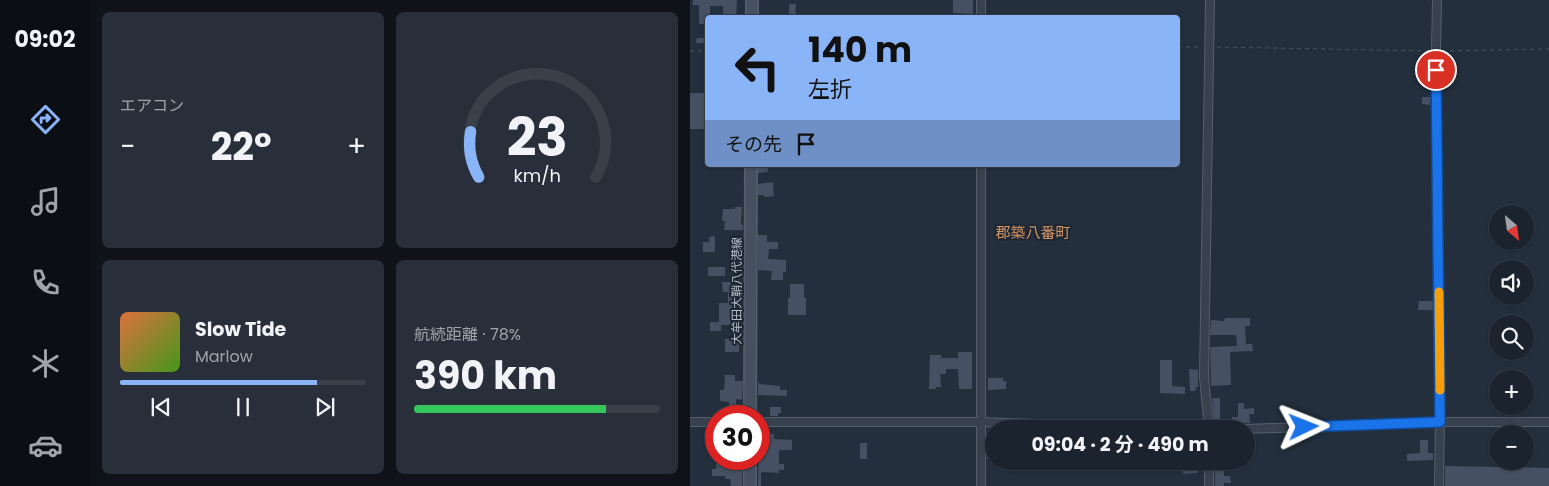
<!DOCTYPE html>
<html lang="ja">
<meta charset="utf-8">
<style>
:root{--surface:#1b232e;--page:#282f3a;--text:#f1f3f6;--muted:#a0a4aa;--line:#39404a;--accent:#8ab4f8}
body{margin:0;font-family:Poppins,"Noto Sans JP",sans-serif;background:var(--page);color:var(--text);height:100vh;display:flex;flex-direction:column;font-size:19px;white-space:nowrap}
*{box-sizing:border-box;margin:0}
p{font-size:16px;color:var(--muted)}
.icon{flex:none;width:28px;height:28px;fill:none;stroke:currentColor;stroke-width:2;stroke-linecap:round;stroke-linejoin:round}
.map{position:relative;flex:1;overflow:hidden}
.panel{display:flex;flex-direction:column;gap:12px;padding:12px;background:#0f1319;width:600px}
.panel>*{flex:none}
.top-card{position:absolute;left:15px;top:15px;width:475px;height:152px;border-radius:5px;box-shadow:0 1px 4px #0004,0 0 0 1px var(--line);background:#8ab4f8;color:#111;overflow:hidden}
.needle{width:32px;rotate:151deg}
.fabs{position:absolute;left:799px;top:205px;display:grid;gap:10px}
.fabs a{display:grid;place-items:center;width:45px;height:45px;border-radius:50%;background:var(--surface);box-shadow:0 1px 4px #0004,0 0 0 1px var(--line);font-size:25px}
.speed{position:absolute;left:15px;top:405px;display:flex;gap:10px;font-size:25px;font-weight:700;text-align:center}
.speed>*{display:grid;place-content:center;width:65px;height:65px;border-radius:50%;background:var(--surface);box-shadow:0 1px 4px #0004,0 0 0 1px var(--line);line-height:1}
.speed .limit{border:8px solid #d22;background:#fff;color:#111}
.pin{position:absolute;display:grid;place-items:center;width:42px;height:42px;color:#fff;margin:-21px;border:2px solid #fff;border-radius:50%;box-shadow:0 1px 5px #0007}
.me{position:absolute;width:55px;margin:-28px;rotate:88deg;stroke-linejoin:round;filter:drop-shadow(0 0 4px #0008)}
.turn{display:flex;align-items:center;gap:18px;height:105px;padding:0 20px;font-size:22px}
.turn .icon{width:65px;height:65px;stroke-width:2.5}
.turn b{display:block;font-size:35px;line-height:42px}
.then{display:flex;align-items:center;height:48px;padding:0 20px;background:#0003;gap:10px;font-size:19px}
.big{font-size:38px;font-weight:700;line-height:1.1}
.panel .widget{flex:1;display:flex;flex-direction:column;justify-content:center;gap:8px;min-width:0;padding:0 18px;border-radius:8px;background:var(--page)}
.panel .dial{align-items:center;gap:0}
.dial svg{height:130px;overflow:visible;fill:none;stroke:var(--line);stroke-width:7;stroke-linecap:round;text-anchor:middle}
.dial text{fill:var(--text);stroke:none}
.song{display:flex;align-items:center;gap:15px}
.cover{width:60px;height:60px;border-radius:8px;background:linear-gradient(135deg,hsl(20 70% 55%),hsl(100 70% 35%))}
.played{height:5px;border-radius:2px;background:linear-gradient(90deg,var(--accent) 80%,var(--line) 80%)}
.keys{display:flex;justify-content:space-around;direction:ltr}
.heat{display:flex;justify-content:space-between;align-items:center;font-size:28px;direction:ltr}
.charge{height:8px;border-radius:4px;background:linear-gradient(90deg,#34c759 78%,var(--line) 0)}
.panel .tiles{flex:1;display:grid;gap:12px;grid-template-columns:repeat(2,1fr)}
.trip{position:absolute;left:295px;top:420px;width:270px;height:50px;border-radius:25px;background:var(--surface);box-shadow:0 1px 4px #0004,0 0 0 1px var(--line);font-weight:700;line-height:50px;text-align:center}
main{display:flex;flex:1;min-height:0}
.menu{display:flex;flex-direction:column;width:90px;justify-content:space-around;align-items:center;background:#0b0e12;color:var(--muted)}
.menu .icon{width:35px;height:35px}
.menu .active{color:var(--accent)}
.menu b{font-size:22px;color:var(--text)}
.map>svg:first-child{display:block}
.building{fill:#455162}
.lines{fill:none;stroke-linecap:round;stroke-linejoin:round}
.minor-casing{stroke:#565f6c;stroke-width:10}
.secondary-casing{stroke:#565f6c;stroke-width:14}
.path{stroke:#44595c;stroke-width:1;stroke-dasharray:4 4;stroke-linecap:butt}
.minor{stroke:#38414e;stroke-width:8}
.secondary{stroke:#465061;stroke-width:11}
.route-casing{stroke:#114b97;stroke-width:12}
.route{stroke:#1a73e8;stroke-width:9}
.slow{stroke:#f59e0b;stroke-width:9}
.labels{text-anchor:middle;stroke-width:4;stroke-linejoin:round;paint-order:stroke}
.street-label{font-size:12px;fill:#b4bcc9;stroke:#1d2633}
.quarter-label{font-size:15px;fill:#d59563;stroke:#1d2633}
</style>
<main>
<nav class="menu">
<b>09:02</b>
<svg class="icon active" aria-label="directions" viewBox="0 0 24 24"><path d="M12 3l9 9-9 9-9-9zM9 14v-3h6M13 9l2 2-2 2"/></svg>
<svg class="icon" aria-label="music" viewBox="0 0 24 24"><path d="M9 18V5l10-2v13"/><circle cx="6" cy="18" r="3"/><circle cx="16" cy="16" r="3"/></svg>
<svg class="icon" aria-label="phone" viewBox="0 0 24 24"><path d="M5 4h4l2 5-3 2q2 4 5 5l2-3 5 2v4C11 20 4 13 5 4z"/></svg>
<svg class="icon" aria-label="climate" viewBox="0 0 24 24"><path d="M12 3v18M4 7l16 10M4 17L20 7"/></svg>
<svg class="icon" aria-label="car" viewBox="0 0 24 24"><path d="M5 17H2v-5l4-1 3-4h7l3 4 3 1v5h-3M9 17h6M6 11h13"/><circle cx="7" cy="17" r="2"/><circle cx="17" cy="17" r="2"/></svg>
</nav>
<section class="panel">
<div class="tiles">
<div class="widget"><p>エアコン</p>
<div class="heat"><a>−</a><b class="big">22°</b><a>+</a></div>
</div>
<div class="widget dial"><svg viewBox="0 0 100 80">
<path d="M14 69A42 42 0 1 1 86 69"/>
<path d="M14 69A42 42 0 0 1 9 41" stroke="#8ab4f8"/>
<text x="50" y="56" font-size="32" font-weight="700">23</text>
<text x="50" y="72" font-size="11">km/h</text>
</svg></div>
<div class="widget">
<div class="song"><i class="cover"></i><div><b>Slow Tide</b><p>Marlow</p></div></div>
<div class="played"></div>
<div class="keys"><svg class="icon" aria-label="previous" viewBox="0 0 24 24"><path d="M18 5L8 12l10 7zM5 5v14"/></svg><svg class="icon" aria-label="pause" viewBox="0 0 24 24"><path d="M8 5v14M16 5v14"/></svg><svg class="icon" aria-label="next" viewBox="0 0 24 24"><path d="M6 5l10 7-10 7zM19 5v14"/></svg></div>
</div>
<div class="widget"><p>航続距離 · 78%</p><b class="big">390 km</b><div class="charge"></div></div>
</div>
</section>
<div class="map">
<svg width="859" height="486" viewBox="0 0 859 486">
<rect width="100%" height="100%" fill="#242f3e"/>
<path class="building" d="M3 0H47L46 18H33V6H20V18H18V24H9V5H3Z
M263 0H283V14L263 13Z
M99 4H106L105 18H99Z
M7 38H18V43H6Z
M0 93H18V129H0Z
M732 97H740V105L732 104Z
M68 165H77L78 172 68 173Z
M83 182 84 196 74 197V195H68V184Z
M45 207H52L51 224 53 225V230H34L35 221H32L33 209H45Z
M68 235H77V242H88V249H79L78 259 96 260V272H93V280H81L82 271 68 270Z
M25 236V252H13V242H19V237Z
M45 258H52L51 272H45Z
M18 267H35V276H18Z
M32 282H46L45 301H47V316H51V325H31V331H20V322H29V303H38V292H33Z
M100 284H114V298H116V315H98V298H100Z
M729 301H743V310H728Z
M535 318H560V326H555L556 344H562L563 351 540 352 541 385 521 386 520 347 547 346 546 335H520L521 320 534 321Z
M35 339H49V352H35Z
M268 352H282V389H269L268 369H256V374H250L251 387H246V389H239L240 355H251V358H268Z
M470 360H482V386L495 387V394L470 393Z
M499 369 508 370V387H506L505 391H500Z
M35 375H45V381H53L52 400 46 399V406H39V402L30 401V390H34Z
M298 378H313V381H316V389L298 390Z
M68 382H69V384L90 386V390H97V396L68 395Z
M522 398H530V426H524Z
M548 403H554V409L564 408V414H559L560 423 542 424V417H548Z
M80 407H91V413H88V416H80Z
M69 434H84V439L102 440V450H89V464H94V470H89V473L71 472V486H68Z
M297 436H304V459H297Z
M730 440H738V453H743V460L717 461V454L730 453Z
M170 443H177V459H170Z
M26 459H53L52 486H41L40 479H35V476H22V469H26Z
M755 466 859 468V486H755Z
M508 467V473L493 474 492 468Z
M534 469V476H540L541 483H534V486H525V470Z"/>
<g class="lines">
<defs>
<path id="minor" d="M747 0 746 51 750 415 749 486
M291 18V0
M291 165V486
M0 422H26
M69 422H291L475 429
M519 429 514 377 520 0
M556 429 750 422H859
M519 461V486"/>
<path id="secondary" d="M62 18V0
M60 416 61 165
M60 486V459"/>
</defs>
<use href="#minor" class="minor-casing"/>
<use href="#secondary" class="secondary-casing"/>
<path class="path" d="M488 47H511
M527 47 738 51
M0 51H18
M752 51 859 49"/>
<use href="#minor" class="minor"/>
<use href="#secondary" class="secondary"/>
</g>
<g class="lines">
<defs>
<path id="route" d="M614 427 750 422 746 70"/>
</defs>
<use href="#route" class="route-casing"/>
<use href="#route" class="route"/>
<path class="slow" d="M749 292 750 390"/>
</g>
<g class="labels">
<g class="street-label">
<text transform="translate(47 291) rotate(-90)" y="4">大牟田大鞘八代港線</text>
</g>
<g class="quarter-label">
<text x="343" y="238">郡築八番町</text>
</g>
</g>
</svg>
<div class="fabs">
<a><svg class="needle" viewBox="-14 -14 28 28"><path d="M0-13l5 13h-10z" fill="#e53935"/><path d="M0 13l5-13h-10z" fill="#a0a4aa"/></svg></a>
<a><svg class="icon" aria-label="sound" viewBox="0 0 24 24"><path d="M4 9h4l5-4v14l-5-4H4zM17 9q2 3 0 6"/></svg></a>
<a><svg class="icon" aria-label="search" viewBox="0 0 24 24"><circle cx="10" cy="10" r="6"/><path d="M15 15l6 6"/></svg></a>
<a>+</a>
<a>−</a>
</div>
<div class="speed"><div class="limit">30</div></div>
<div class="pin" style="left:746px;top:70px;background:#d93025"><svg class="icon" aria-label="arrive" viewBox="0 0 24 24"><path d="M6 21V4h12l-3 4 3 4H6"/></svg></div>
<svg class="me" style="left:614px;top:427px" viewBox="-20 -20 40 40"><path d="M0-17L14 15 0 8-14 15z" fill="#1a73e8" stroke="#fff" stroke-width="4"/></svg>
<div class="trip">09:04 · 2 分 · 490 m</div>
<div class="top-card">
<div class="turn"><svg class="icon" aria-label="left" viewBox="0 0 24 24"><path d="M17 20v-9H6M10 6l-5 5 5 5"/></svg><div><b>140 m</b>左折</div></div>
<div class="then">その先<svg class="icon" aria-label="arrive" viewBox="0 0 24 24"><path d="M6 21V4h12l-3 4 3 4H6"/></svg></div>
</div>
</div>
</main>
